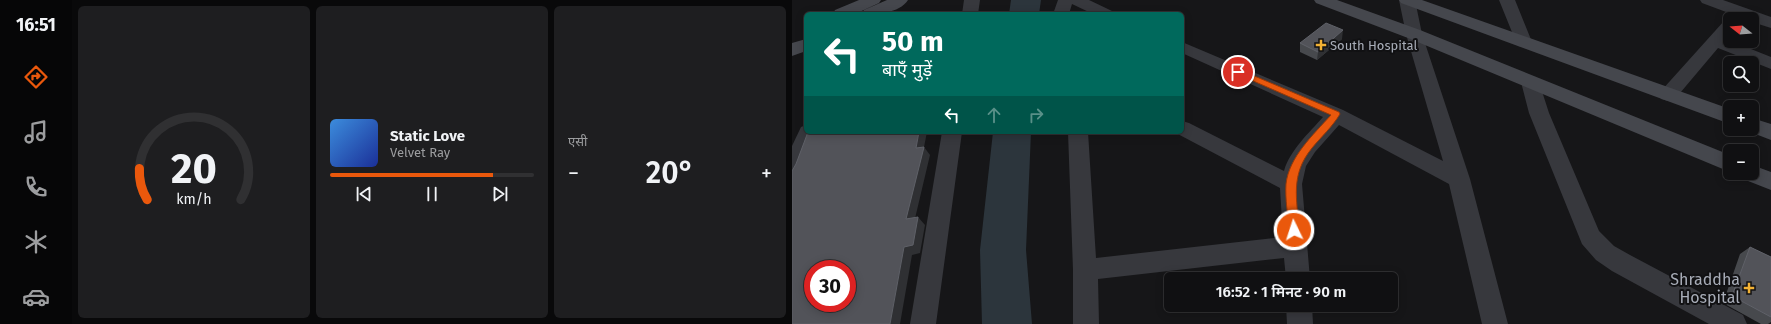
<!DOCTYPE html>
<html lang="hi">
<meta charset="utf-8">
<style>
:root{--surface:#101012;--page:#1e1e20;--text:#f1f3f6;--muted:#9c9d9f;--line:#303032;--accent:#ea580c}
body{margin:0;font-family:"Fira Sans","Noto Sans Devanagari",sans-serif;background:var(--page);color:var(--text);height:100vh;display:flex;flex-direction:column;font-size:15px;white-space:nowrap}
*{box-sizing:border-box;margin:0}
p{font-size:13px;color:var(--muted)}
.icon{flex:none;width:22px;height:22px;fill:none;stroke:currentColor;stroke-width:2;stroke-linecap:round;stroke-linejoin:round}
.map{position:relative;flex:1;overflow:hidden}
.panel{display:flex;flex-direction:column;gap:6px;padding:6px;background:#09090a;width:720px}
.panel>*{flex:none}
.top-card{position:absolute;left:12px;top:12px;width:380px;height:122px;border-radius:6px;box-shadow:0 2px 10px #0003,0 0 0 1px var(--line);background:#00695c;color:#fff;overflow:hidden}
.needle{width:26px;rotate:287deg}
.controls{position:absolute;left:931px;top:12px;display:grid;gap:8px}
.controls a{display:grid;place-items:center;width:36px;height:36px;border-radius:6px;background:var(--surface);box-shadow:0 2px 10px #0003,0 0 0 1px var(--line);font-size:20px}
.speed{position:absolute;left:12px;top:260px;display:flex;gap:8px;font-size:20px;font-weight:700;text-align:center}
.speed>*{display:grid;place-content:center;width:52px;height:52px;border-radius:50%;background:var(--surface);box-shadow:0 2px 10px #0003,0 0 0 1px var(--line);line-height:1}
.speed .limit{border:6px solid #d22;background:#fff;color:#111}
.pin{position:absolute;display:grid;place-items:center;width:34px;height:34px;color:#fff;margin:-17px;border:2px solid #fff;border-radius:50%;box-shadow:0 1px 4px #0007}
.me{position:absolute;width:44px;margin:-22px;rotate:356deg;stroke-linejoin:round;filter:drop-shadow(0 0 3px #0008)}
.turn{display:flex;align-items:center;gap:14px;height:84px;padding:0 12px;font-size:18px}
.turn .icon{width:52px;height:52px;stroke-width:2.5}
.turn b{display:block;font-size:28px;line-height:34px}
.lanes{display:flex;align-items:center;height:38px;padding:0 12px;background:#0003;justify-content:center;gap:20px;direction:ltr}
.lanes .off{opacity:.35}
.big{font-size:30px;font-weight:600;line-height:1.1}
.panel .widget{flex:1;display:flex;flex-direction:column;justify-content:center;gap:6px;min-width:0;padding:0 14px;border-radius:6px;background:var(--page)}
.panel .dial{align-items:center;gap:0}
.dial svg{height:104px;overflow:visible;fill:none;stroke:var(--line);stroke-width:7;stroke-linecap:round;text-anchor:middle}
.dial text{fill:var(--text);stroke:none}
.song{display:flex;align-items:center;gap:12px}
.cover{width:48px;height:48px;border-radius:6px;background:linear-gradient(135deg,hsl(210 70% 55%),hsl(230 70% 35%))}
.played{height:4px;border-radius:2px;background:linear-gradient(90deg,var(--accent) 80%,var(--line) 80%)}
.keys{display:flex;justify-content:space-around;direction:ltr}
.heat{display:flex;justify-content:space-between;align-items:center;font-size:22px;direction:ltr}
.panel .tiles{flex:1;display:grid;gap:6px;grid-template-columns:repeat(3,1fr)}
.trip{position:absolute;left:372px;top:272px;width:234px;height:40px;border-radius:6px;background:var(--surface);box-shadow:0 2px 10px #0003,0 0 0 1px var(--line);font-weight:600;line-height:40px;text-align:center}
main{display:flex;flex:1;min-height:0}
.tabs{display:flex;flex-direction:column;width:72px;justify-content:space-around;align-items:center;background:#060607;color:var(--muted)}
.tabs .icon{width:28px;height:28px}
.tabs .selected{color:var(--accent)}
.tabs b{font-size:18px;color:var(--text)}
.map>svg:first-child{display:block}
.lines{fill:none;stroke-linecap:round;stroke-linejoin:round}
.river{fill:#2c353c;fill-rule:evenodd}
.street{fill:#37383d;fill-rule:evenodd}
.secondary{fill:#45474d;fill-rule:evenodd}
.wall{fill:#47494d}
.shaded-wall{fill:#2f3033}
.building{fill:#525359;stroke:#5f6168;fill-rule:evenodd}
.route{fill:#ea580c;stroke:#983908}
.poi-dot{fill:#f2b134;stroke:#111113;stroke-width:1.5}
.labels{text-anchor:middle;stroke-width:4;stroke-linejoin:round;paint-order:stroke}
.poi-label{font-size:13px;fill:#a8adb8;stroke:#111113;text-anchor:start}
.near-poi-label{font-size:16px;fill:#a8adb8;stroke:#111113;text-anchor:end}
</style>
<main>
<nav class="tabs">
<b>16:51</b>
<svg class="icon selected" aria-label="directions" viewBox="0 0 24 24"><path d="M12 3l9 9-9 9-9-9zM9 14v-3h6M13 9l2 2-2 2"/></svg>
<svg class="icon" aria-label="music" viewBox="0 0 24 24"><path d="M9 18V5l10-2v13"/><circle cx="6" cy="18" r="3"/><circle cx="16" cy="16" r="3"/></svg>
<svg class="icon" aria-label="phone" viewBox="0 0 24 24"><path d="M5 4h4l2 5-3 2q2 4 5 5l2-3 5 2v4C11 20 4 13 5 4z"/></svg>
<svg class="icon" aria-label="climate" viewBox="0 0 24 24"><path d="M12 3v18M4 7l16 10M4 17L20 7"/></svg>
<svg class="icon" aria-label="car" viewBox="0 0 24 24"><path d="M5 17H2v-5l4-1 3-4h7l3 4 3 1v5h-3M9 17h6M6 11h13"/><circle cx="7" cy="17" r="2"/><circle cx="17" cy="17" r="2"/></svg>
</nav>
<section class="panel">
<div class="tiles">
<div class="widget dial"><svg viewBox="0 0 100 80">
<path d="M14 69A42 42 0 1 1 86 69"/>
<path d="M14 69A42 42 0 0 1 8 45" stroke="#ea580c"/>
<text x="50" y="56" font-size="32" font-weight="700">20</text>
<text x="50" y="72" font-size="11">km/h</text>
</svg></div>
<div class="widget">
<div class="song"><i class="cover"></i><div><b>Static Love</b><p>Velvet Ray</p></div></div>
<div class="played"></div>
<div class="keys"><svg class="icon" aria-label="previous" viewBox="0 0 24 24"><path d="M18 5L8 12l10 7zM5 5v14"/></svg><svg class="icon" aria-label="pause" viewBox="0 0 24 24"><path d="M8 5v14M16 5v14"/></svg><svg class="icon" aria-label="next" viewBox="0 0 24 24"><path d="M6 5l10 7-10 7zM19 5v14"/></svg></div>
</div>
<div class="widget"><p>एसी</p>
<div class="heat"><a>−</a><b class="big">20°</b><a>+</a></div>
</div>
</div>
</section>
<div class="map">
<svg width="979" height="324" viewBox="0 0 979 324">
<rect width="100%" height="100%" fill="#161618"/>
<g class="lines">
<path class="river" d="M219 0H249L247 14H217Z
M201 132H239L234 250 240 324H190L188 250Z"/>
<path class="street" d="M172 0H188L186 14H170Z
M266 0H297L320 11 322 14H301L280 4 277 14H261Z
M607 0H623L630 34 678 179 716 324H690L657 184 547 125 523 152 514 166 510 184 518 279H494L492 258 306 279 307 324H281V270L276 132H296L304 258 491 237 488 188 382 132H390V121L397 123 492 171C498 150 517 133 531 117L390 53V42L551 110 651 161 614 34Z
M707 0H723L740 42 738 46 732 47 726 46 724 42Z
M908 0H931L979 17V28L960 22V19H953L910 3Z
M938 19V34L934 39 979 57V69L926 48 883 99 876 101 869 99 867 95 869 91 932 21Z
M738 76 744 78 747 82 757 113 807 231 822 246 838 255 951 315 955 324H917L820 271 804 260 790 244 737 113 729 82 732 78Z
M14 125V132H26L11 172 8 178 0 180V146L9 127Z
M150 132H170L144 324H118Z
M494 305H520L521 324H495Z"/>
<path class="secondary" d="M67 0H89L87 3 63 14H41L43 10Z
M95 0H116C107 14 84 14 70 14L72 10Z
M522 0H545L628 30 938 155V172L616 38 524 3Z
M607 0H630L938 109V124L609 3Z
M14 39V51L0 56V43Z
M960 118 979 124V140L953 130 952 129H960Z
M960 165 979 172V190L951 179 948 173H960Z"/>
</g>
<path class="wall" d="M550 39 525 60 508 52V43Z
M958 247 979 257V322L976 324H969L931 303 948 254Z"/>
<path class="shaded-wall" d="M551 30 550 39 525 60 526 52Z
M127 132H135L132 147 138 155 121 227 114 219 124 148Z
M126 217 133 225 128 253 120 255 108 324H98L112 247Z"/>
<path class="building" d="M534 23 551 30 526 52 508 43Z
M16 132H127L124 148 132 147 114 219 126 217 121 245 112 247 98 324H0V171L4 164ZM21 269H55V303H21Z
M958 247 979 257V317L940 296Z"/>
<path class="route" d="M446 69 547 112 548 114C541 126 529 137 520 148 498 175 505 198 507 230L506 233H499L497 230C496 216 493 199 494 184 497 157 521 135 539 115L443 73V70Z"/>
<g class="poi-dot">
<path d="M527 39h4v4h4v4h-4v4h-4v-4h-4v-4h4z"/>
<path d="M955 282h4v4h4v4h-4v4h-4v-4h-4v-4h4z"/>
</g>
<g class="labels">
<g class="poi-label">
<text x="538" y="50">South Hospital</text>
</g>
<g class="near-poi-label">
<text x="948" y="285">Shraddha<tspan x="948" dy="18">Hospital</tspan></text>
</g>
</g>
</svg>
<div class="controls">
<a><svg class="needle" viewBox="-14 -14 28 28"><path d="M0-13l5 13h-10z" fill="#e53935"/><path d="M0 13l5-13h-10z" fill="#9c9d9f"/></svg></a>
<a><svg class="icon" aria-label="search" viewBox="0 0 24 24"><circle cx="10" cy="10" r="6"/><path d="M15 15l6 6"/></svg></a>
<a>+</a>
<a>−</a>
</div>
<div class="speed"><div class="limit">30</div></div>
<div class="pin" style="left:446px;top:72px;background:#d93025"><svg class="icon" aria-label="arrive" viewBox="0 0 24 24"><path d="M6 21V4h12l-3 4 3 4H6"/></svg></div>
<svg class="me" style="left:502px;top:230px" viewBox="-20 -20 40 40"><circle r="17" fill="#ea580c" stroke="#fff" stroke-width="3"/><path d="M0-11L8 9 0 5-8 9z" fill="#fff"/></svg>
<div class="trip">16:52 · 1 मिनट · 90 m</div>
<div class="top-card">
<div class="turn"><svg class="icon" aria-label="left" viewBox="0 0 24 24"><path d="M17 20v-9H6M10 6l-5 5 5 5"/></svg><div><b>50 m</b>बाएँ मुड़ें</div></div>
<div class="lanes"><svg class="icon" aria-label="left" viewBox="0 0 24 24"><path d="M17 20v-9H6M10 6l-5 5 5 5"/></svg><svg class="icon off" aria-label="ahead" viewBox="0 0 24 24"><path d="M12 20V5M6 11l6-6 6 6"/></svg><svg class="icon off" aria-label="right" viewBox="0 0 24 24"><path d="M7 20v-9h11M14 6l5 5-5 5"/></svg></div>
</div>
</div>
</main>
